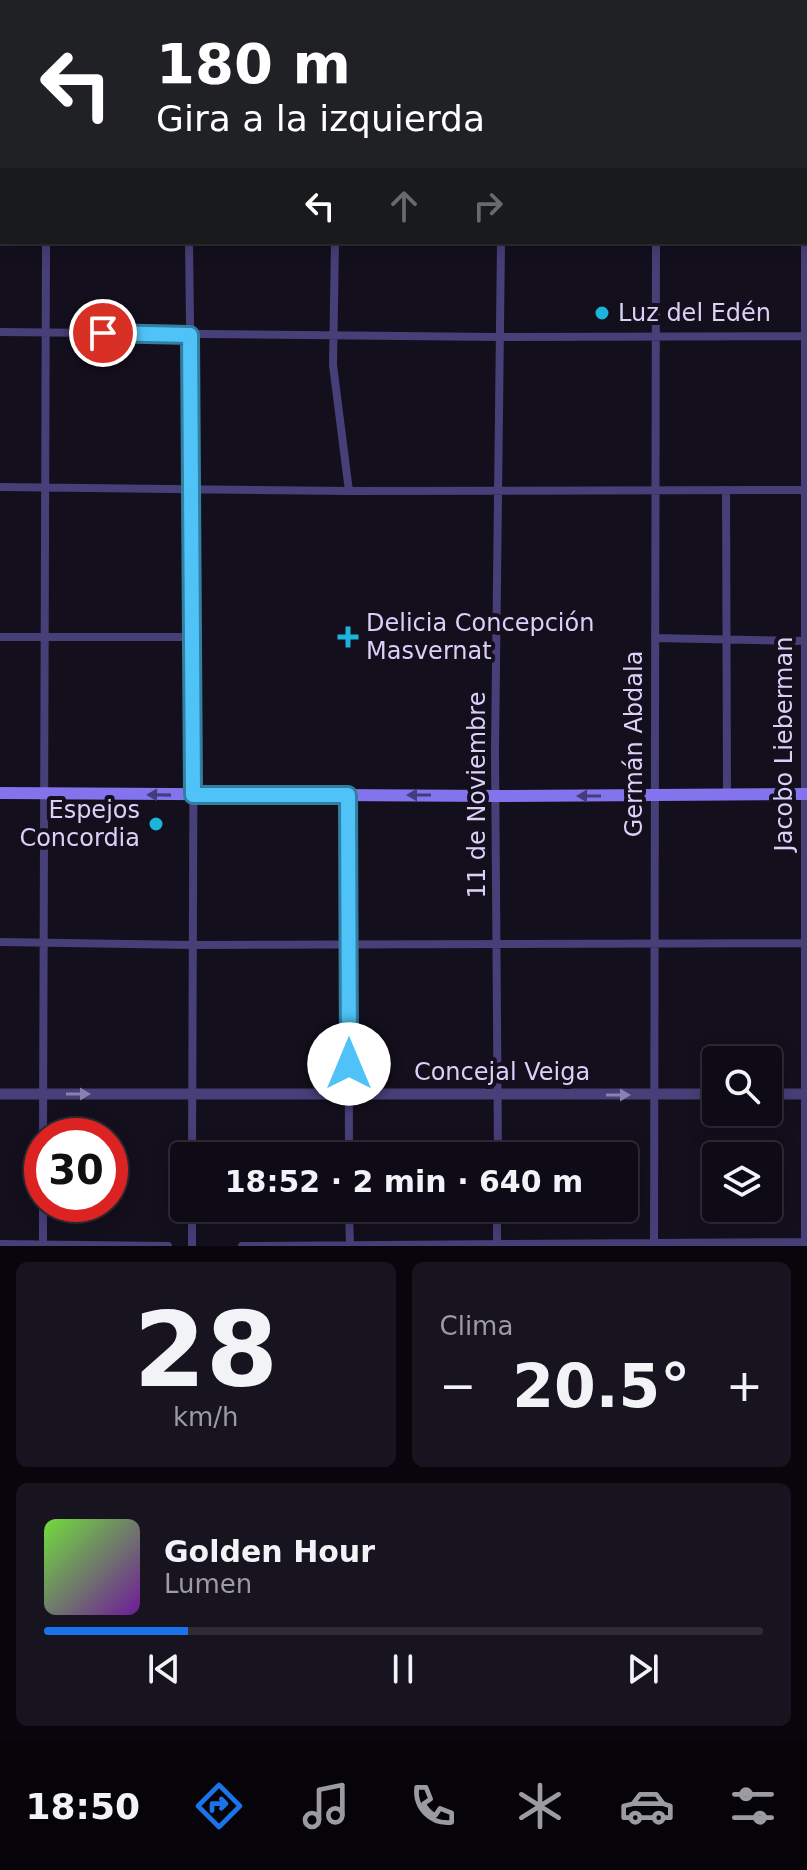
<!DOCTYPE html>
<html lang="es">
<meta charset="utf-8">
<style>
:root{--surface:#0e0b16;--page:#17141f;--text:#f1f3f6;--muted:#9b9ba1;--line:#2e2b35;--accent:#1a73e8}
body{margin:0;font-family:"DejaVu Sans",sans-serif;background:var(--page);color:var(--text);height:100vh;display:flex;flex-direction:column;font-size:30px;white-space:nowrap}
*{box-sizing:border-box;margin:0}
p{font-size:26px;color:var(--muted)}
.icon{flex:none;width:44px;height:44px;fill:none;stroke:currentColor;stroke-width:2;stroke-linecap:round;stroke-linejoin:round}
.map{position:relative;height:1246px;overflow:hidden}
.panel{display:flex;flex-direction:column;gap:16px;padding:16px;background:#08060c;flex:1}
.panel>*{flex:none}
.top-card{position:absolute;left:0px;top:0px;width:808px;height:244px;box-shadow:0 4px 20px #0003,0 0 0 2px var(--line);background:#202124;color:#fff;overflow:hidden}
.buttons{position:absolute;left:702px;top:1046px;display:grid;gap:16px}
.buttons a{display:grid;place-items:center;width:80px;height:80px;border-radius:8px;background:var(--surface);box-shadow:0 4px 20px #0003,0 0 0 2px var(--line);font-size:40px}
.speed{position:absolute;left:24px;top:1118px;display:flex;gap:16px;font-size:40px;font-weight:700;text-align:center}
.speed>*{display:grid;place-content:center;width:104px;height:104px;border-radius:50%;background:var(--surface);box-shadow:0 4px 20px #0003,0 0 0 2px var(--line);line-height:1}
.speed .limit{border:12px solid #d22;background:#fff;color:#111}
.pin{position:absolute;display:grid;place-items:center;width:68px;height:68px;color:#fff;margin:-34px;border:4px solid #fff;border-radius:50%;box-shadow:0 2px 8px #0007}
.me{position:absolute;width:88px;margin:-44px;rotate:0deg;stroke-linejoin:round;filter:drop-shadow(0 0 6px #0008)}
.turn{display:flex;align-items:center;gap:28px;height:168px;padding:0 24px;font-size:36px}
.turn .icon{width:104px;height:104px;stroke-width:2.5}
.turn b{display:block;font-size:56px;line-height:68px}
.lanes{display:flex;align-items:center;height:76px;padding:0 24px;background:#0003;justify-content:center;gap:40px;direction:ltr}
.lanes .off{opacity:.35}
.big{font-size:60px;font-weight:700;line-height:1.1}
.panel .widget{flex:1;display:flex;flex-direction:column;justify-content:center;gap:12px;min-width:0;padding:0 28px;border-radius:12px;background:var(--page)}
.panel .dial{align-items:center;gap:0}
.dial b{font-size:104px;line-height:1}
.song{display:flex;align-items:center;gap:24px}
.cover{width:96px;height:96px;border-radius:12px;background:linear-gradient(135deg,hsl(100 70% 55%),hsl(280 70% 35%))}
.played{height:8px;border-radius:4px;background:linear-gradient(90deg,var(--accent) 20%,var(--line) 20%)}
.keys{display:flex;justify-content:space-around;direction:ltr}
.heat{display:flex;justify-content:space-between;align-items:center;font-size:44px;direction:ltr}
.panel .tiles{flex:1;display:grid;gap:16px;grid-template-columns:1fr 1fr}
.widget:last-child{grid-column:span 2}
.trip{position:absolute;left:170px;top:1142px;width:468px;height:80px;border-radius:8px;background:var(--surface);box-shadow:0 4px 20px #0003,0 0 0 2px var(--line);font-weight:700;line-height:80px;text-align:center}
.dock{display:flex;height:128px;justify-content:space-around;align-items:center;background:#060409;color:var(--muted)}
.dock .icon{width:56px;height:56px}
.dock .current{color:var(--accent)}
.dock b{font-size:36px;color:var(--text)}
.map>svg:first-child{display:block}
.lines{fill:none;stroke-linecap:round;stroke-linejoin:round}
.minor{stroke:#473f77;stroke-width:8}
.tertiary{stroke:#473f77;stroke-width:11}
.secondary{stroke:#8374ed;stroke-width:12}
.oneway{fill:#453c7b}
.oneway2{fill:#8981b2}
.route-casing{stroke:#337fa1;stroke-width:20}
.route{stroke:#4fc3f7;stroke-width:14}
.poi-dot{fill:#1cb4da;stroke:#130f1d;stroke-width:3}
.labels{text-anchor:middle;stroke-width:8;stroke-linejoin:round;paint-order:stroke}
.poi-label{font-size:24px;fill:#dad1f9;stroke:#130f1d;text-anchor:start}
.street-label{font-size:24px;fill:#dad1f9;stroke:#130f1d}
</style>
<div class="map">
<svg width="807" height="1246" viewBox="0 0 807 1246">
<rect width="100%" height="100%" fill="#130f1d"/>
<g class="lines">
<path class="minor" d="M231 0V2
M805 0V2
M352 2V0
M502 2V0
M655 2V0
M0 34H2
M0 185H2
M806 187 807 188
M189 242 194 637 192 1156
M335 242 333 365 349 491
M0 332 499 337 807 336
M0 487 349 491 807 490
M726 490 727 796
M0 637H194
M655 638 806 641
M348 795 349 1156
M0 942 193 945 807 943
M43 1136 46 242
M498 1156 495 751 501 242
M349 1208 350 1246
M0 1244 168 1246
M43 1246V1204
M192 1246V1208
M242 1246 807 1242
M497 1246V1208
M654 1246 656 242
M805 1246V242"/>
<path class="tertiary" d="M0 1094H716
M768 1094H807"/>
<path class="secondary" d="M0 793 497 796 807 794"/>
</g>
<defs><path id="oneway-solid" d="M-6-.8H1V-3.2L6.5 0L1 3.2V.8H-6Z" transform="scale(2)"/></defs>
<g class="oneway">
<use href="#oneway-solid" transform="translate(159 795) rotate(-179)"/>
<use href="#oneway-solid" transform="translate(419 795) rotate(-180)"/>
<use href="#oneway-solid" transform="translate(589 796) rotate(180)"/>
</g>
<g class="oneway2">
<use href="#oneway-solid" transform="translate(78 1094)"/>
<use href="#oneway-solid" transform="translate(618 1095)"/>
</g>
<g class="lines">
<defs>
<path id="route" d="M103 333 190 335 193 795H348L349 1064"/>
</defs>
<use href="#route" class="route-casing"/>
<use href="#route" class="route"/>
</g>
<g class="poi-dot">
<circle cx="602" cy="313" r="8"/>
<path d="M344 625h8v8h8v8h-8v8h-8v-8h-8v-8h8z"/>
<circle cx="156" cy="824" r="8"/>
</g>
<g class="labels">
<g class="poi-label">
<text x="618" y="321">Luz del Edén</text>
<text x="366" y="631">Delicia Concepción<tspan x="366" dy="28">Masvernat</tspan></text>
<text x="140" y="818" text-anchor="end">Espejos<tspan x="140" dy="28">Concordia</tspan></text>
</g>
<g class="street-label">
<text transform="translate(634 744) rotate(-90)" y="8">Germán Abdala</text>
<text transform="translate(784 744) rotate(-90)" y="8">Jacobo Lieberman</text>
<text transform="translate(477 795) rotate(-90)" y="8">11 de Noviembre</text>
<text x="502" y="1080">Concejal Veiga</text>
</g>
</g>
</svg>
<div class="buttons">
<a><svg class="icon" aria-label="search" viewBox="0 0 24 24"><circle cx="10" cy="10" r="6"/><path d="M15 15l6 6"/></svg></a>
<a><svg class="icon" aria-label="layers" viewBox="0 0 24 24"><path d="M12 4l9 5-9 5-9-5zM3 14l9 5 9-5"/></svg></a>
</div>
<div class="speed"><div class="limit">30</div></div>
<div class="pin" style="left:103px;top:333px;background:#d93025"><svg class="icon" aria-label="arrive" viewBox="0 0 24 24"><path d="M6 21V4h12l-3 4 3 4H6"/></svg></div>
<svg class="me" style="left:349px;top:1064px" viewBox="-20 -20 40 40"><circle r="19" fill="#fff"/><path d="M0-13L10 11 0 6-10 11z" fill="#4fc3f7"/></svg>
<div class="trip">18:52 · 2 min · 640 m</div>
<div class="top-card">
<div class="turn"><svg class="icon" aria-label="left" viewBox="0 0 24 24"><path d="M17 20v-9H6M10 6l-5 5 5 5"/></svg><div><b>180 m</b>Gira a la izquierda</div></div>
<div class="lanes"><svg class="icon" aria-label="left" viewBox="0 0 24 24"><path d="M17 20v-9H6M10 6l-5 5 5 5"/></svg><svg class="icon off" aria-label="ahead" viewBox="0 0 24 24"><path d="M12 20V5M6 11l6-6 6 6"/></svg><svg class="icon off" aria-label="right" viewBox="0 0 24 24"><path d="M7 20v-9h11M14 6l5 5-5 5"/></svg></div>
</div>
</div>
<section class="panel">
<div class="tiles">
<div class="widget dial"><b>28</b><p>km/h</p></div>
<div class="widget"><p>Clima</p>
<div class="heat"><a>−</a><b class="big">20.5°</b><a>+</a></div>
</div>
<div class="widget">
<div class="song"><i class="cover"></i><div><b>Golden Hour</b><p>Lumen</p></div></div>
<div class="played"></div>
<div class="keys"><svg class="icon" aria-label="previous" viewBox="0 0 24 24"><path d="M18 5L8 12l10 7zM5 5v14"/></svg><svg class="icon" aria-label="pause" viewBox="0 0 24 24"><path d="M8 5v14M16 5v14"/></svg><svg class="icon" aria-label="next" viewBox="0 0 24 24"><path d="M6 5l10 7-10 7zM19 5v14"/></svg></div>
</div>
</div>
</section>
<nav class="dock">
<b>18:50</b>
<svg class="icon current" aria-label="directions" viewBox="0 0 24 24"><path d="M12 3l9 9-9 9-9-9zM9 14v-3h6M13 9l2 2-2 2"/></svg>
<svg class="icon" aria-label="music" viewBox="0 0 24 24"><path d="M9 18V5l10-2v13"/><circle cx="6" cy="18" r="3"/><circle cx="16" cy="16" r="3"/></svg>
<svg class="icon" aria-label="phone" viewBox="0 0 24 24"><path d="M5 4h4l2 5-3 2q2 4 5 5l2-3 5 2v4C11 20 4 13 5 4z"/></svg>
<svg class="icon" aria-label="climate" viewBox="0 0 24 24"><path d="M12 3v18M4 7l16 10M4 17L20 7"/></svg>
<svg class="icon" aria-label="car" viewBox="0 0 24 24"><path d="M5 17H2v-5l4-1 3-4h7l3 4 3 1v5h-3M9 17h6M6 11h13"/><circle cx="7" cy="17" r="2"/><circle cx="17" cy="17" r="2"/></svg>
<svg class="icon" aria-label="filters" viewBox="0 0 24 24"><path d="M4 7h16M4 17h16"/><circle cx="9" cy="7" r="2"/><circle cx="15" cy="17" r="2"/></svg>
</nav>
